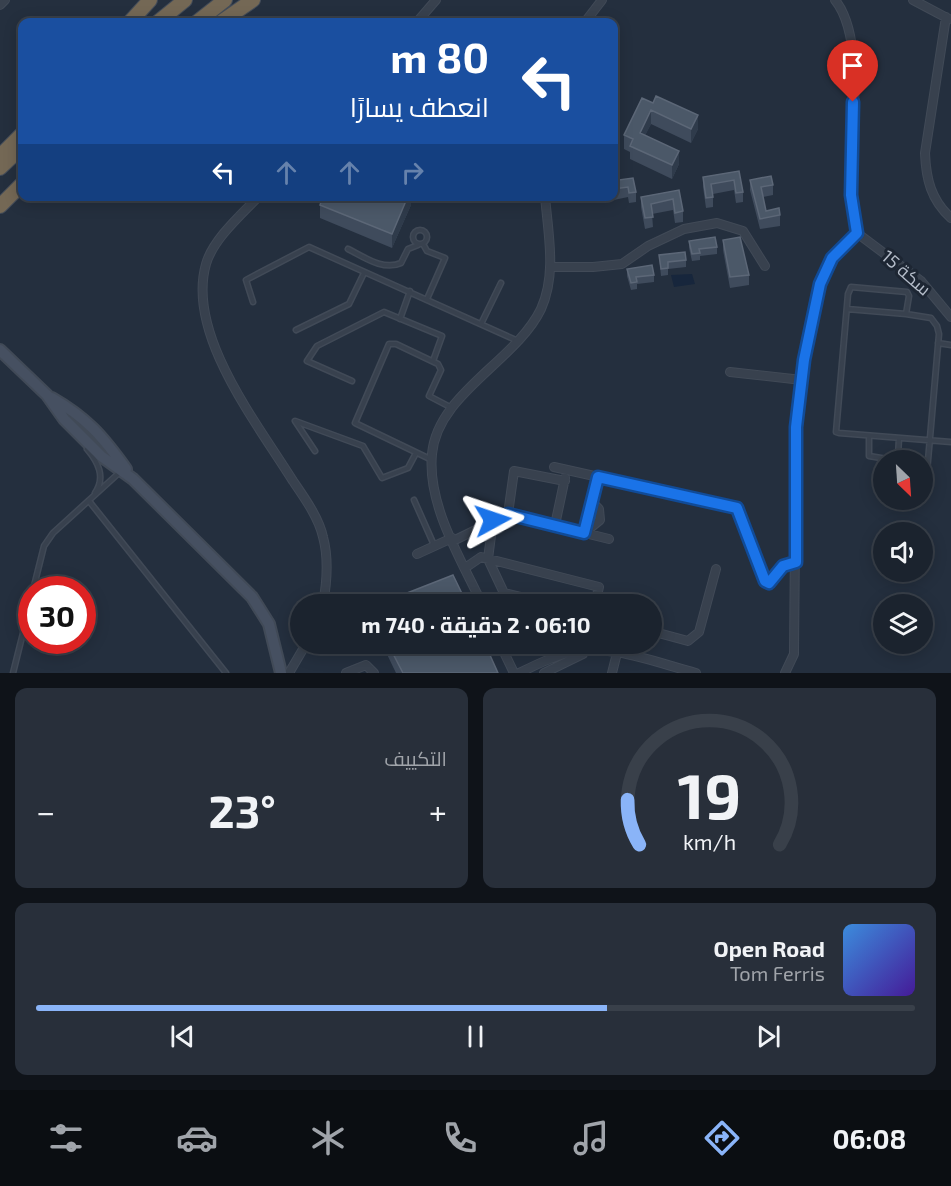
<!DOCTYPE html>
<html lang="ar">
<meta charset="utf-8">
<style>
:root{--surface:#1b232e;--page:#282f3a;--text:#f1f3f6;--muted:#a0a4aa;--line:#39404a;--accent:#8ab4f8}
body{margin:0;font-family:"Exo 2",Cairo,sans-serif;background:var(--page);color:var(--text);direction:rtl;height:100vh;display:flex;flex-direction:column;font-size:22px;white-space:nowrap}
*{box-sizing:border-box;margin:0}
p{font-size:20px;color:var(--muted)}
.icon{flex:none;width:33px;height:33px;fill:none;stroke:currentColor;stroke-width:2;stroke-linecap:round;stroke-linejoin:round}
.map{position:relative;height:673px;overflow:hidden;direction:ltr}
.drawer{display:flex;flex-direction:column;gap:15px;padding:15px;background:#0f1319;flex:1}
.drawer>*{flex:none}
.guide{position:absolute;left:18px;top:18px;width:600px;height:183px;border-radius:12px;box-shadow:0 3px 15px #0003,0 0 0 2px var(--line);direction:rtl;background:#1a4fa0;color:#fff;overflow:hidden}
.needle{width:39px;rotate:155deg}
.controls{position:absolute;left:873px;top:450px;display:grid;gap:12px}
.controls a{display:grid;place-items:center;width:60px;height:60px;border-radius:50%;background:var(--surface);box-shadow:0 3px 15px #0003,0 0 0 2px var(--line);font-size:30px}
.speed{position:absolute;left:18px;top:576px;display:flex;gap:12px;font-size:30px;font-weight:700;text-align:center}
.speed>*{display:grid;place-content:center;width:78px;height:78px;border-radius:50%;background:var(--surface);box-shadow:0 3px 15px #0003,0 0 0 2px var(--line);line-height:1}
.speed .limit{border:9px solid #d22;background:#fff;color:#111}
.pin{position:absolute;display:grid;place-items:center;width:51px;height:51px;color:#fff;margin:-62px -26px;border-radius:50% 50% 50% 0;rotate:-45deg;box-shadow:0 0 6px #0007}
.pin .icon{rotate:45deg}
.me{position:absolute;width:66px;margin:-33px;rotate:85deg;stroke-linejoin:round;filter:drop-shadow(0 0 4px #0008)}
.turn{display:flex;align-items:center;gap:21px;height:126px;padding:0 30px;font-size:27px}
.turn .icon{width:78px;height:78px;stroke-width:2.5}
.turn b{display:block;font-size:42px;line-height:51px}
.lanes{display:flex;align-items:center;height:57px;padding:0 30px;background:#0003;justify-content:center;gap:30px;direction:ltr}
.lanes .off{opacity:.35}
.big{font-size:45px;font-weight:700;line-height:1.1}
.drawer .tile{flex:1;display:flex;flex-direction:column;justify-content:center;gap:9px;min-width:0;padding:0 21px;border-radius:12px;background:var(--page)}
.drawer .dial{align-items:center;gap:0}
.dial svg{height:156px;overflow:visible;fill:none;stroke:var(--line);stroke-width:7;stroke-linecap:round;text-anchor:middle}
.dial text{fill:var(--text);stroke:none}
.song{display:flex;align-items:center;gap:18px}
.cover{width:72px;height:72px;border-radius:9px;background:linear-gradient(135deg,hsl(210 70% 55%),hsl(260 70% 35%))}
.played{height:6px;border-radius:3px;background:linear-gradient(90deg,var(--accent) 65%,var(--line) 65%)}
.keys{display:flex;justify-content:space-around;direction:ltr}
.heat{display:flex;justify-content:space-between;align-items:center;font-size:33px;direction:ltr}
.drawer .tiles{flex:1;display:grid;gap:15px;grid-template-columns:1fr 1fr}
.tile:last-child{grid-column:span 2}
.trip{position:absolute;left:290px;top:594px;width:372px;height:60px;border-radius:30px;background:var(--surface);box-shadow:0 3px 15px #0003,0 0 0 2px var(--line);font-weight:700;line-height:60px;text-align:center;direction:rtl}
.tabs{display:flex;height:96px;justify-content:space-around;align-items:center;background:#0b0e12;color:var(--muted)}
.tabs .icon{width:42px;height:42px}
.tabs .selected{color:var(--accent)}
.tabs b{font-size:27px;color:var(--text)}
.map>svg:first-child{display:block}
.water{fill:#17263c}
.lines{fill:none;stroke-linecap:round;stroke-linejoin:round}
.lane-casing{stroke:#414a57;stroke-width:7}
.street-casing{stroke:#414a57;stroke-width:10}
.secondary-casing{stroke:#414a57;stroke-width:14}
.highway-casing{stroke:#434c59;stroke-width:16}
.lane{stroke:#38414e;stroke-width:4}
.street{stroke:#38414e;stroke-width:8}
.secondary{stroke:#465061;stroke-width:10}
.highway{stroke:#746855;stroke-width:14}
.wall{fill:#3f4b5c}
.shaded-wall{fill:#2f3b4b}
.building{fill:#4b5868;stroke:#5c6777;stroke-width:1.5}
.route-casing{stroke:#114b97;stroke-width:15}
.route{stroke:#1a73e8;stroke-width:10}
.labels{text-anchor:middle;stroke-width:6;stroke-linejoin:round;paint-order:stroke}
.street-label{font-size:18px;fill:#b4bcc9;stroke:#1d2633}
</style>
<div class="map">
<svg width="951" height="673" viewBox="0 0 951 673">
<rect width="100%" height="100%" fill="#242f3e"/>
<path class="water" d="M692 274 695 284 674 287 671 275Z"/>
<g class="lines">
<defs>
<path id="lane" d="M413 237a7 7 0 1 1 14 0a7 7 0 1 1-14 0Z
M423 244 427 251 445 258 427 299
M348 249C364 257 383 271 401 263L408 249 418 245
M253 302 246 280 309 247 518 341
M847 309 906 314
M400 319 410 291
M481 324 501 283
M296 330 349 304 364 273
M938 343 951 345
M352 381 307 361 317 346 384 312 442 336 433 361
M869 436V456L893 460 898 456 899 438
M87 449C98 462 106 477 95 493
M315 451 295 421 363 446 382 478 408 468 416 453
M432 460 355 423 389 344H396L438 364 441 370 429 396 452 408
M927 472 939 334 937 326 931 318 906 314 909 296 907 292 851 287 848 294 836 432 839 433C877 436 914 439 951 442
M414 500 434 545
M89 501 226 673
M33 590 44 546 53 533 120 472
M13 673 32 597"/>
<path id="street" d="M835 0C867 39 850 142 851 192 851 206 855 220 857 233
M913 0 949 19
M0 5 5 0
M946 17 925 153C926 179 931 200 951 218
M417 22 436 0
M585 22 602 0
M259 196C242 214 213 239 206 264 186 334 257 423 293 481 304 497 319 518 323 537 329 559 327 582 323 604
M857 233 921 281 951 317
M551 267H593L622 264 648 246 684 229 717 223 743 231 765 266
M730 372 802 380
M554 467 737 508 765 581 769 583 783 566 796 562
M592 502 599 509 600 520 584 533 598 477
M508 514 514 471 565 481
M493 520 488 559 504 593 550 604
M555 525 565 478
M453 541 508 514 609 539
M417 554 452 538
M465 568 481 557 599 587 595 604
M482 604C461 559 427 505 432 454 437 394 516 361 541 309 557 274 548 233 545 196
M651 631 688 641 699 632 716 569
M500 644 514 673
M289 673 306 644
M346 673 366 665 374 673
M519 673C534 666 551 657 567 653 607 642 657 663 696 673
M544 673 583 654
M612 673 617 653
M785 673 794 654 796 427 804 359 820 284 832 258 857 233"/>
<path id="secondary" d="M0 350 47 395 64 419 101 456 133 479 252 597 269 624 281 673
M52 398C87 418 103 437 126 469"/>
<path id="highway" d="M130 22 150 0
M158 22 185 0
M197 22 225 0
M221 22 253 0
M0 156 22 134
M0 168 17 152
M0 206 22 184"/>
</defs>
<use href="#lane" class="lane-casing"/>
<use href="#street" class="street-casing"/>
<use href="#secondary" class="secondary-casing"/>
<use href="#highway" class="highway-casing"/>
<use href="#lane" class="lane"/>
<use href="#street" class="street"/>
<use href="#secondary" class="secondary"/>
<use href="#highway" class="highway"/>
</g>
<path class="wall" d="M642 98 698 129 691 143 651 124 645 135 679 164 672 179 630 159V152L624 149V135Z
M614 167 619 180 636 192V202L629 203 628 197 609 201V196H614Z
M739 171 743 192V202L736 203 734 190 713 194V207L706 208 703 187V177Z
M750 180 773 185V195L763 197 766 211 780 215V226L760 229 750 190Z
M679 190 683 211V222L675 223 673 210 652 214 653 227 645 229 641 207V197Z
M411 196V205L392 248 320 218V205Z
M723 240 749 275V285L730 288 723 250Z
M689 241 717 247V254L700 256V260L692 261 689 248Z
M659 255 686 260V267L668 269V275L661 276Z
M627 269 654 275V282L637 284V289L631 290 627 276Z
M382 644H485L498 673H396Z"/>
<path class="shaded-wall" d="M651 110V124L640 146V133Z
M698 115V129L691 143V129Z
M679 151V164L672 179V165Z
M408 196H411V205L392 248V234Z"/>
<path class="building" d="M656 96 698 115 691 129 651 110 640 133 679 151 672 165 630 146 633 139 624 135 642 98 653 103Z
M617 166 619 180 633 178 636 192 629 193 628 187 614 189V167Z
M739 171 743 192 736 193 734 180 711 184 713 197 706 198 703 177Z
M771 176 773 185 761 187 766 211 779 208 780 215 760 219 750 180Z
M679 190 683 211 675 213 673 199 651 204 653 217 645 218 641 197Z
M323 196H408L392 234 320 205Z
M715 237 717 247 699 249 700 253 692 254 689 241Z
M740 237 749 275 730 277 723 240Z
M685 252 686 260 668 262V268L661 269 659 255Z
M652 265 654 275 636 277 637 282 631 283 627 269Z
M453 575 467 604H379Z
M388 644H485L498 673H403Z"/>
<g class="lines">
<defs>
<path id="route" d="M493 520 508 514 584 533 598 477 737 508 765 581 769 583 783 566 796 562V427L804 360 820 284 832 258 857 233 851 195 853 102"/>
</defs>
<use href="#route" class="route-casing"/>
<use href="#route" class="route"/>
</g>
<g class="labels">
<g class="street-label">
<text transform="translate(906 273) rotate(41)" y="6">سكة 15</text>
</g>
</g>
</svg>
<div class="controls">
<a><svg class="needle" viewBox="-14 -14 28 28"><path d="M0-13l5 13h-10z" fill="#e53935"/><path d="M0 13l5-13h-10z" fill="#a0a4aa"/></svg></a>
<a><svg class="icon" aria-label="sound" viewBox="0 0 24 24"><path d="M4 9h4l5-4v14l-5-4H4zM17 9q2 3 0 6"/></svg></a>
<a><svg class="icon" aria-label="layers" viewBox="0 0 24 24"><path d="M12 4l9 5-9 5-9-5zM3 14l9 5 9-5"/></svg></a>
</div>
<div class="speed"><div class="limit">30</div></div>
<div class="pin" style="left:853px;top:102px;background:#d93025"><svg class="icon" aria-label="arrive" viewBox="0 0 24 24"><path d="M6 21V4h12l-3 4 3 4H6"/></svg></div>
<svg class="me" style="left:493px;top:520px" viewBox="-20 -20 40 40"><path d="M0-17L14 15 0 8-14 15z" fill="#1a73e8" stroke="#fff" stroke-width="4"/></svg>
<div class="trip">06:10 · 2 دقيقة · 740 m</div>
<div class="guide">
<div class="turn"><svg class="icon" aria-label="left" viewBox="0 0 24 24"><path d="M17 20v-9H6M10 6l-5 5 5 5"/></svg><div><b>80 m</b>انعطف يسارًا</div></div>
<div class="lanes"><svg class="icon" aria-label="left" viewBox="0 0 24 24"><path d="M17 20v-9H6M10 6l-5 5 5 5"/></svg><svg class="icon off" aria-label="ahead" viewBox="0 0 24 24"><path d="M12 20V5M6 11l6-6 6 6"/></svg><svg class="icon off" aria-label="ahead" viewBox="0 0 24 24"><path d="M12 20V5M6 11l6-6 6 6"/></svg><svg class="icon off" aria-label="right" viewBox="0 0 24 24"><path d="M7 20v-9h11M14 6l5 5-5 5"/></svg></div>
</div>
</div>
<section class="drawer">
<div class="tiles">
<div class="tile dial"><svg viewBox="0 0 100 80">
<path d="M14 69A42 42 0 1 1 86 69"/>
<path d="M14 69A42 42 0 0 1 8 46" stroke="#8ab4f8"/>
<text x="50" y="56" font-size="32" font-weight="700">19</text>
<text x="50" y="72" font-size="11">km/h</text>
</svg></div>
<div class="tile"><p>التكييف</p>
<div class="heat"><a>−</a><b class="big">23°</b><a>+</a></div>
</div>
<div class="tile">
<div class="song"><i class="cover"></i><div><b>Open Road</b><p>Tom Ferris</p></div></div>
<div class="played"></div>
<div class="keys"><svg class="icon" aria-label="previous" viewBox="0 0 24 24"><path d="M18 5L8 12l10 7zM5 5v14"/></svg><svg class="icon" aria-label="pause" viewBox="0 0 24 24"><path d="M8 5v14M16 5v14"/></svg><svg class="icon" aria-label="next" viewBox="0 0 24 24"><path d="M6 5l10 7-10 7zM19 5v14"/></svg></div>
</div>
</div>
</section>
<nav class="tabs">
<b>06:08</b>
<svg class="icon selected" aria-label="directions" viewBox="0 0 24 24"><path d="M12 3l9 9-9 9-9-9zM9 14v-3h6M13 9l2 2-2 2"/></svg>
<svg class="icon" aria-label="music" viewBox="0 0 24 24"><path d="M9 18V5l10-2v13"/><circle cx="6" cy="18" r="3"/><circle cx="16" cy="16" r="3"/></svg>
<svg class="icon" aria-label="phone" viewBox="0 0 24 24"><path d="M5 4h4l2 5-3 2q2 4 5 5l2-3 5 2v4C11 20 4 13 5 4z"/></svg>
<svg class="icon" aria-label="climate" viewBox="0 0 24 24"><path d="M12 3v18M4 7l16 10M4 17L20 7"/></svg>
<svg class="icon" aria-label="car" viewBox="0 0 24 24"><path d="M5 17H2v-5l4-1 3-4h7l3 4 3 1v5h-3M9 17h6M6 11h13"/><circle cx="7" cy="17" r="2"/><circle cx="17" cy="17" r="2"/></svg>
<svg class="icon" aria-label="filters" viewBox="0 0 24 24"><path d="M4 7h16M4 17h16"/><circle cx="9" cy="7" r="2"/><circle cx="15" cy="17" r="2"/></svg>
</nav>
